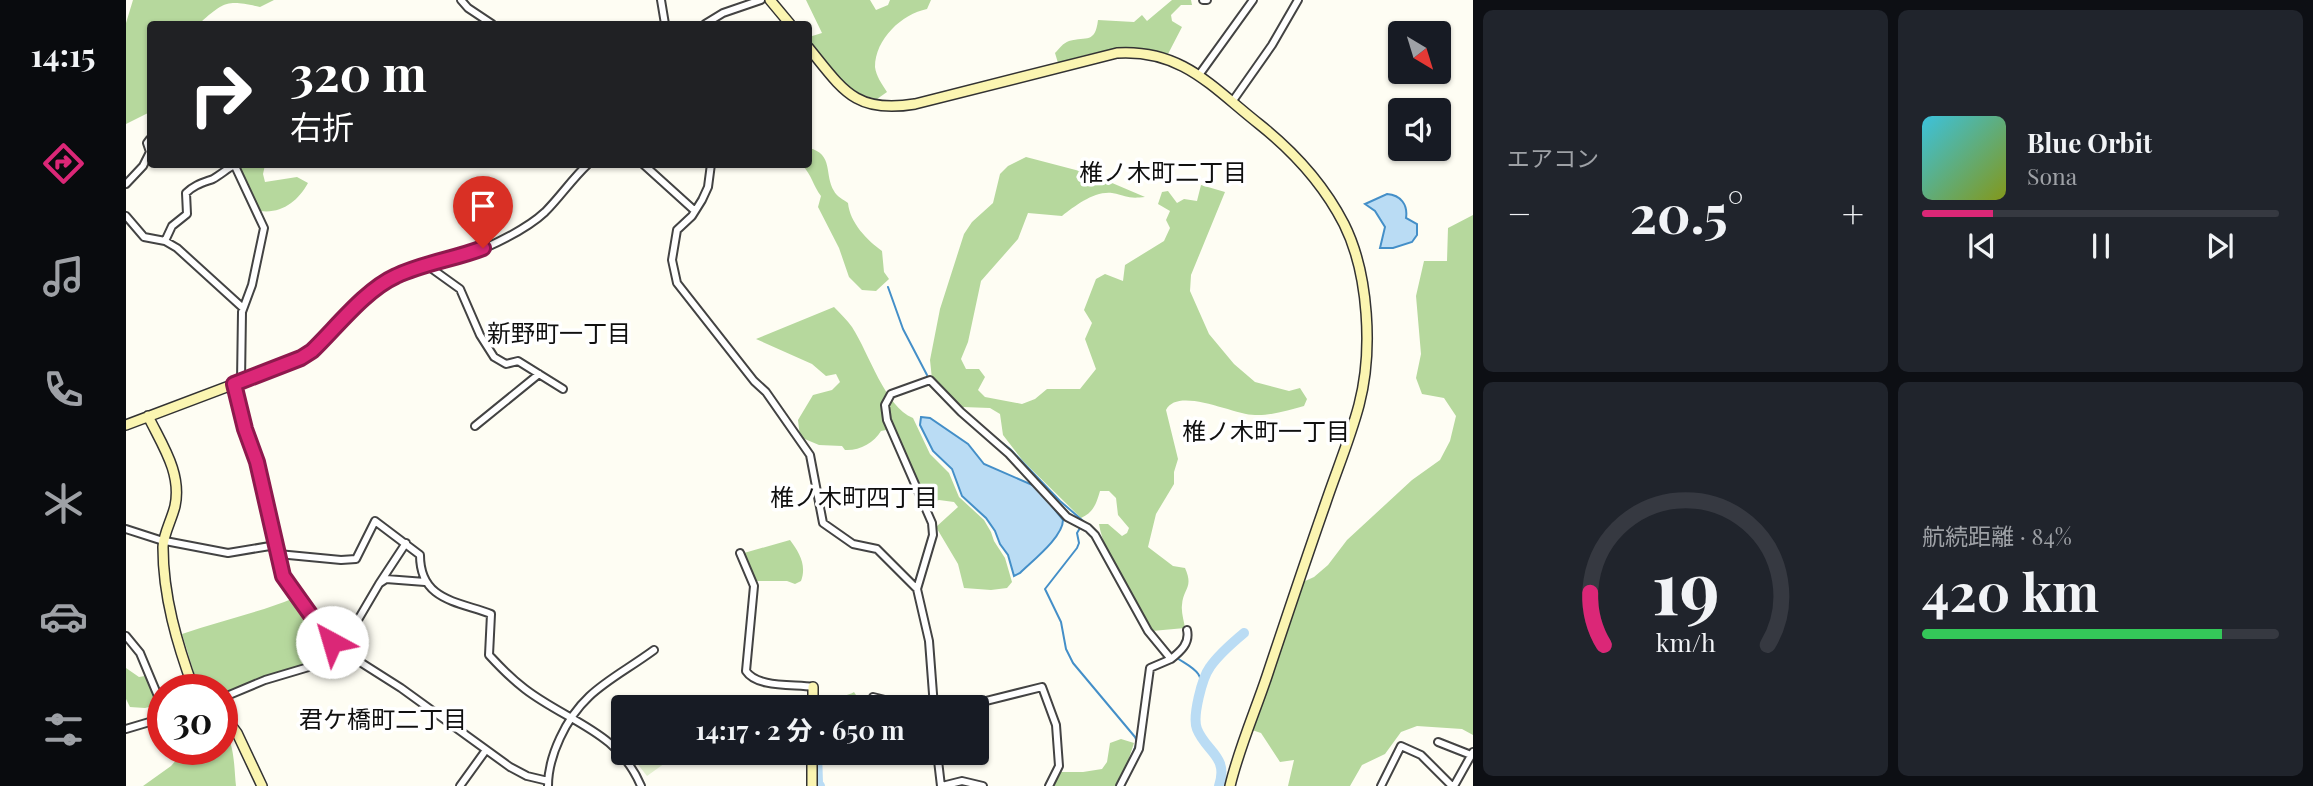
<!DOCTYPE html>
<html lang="ja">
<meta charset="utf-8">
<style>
:root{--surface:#171b24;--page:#20242c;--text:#f1f3f6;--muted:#9ea1a6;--line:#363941;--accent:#db2777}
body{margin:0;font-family:"Playfair Display","Noto Sans JP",serif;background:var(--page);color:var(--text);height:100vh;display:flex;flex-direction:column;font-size:26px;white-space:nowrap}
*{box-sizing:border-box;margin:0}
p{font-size:23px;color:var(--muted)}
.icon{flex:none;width:38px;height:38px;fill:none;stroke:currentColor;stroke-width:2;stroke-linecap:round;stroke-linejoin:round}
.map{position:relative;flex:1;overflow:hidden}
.side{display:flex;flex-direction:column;gap:10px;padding:10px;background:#0d0f14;width:840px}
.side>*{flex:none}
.hud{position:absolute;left:21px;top:21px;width:665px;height:147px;border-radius:7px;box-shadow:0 2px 5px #0004;background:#202124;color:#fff;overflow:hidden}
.needle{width:46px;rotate:142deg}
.buttons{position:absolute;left:1262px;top:21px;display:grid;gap:14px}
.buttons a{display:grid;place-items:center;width:63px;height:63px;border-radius:7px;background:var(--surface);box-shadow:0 2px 5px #0004;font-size:35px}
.speed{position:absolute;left:21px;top:674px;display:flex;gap:14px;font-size:35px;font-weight:700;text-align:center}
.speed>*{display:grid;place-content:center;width:91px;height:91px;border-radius:50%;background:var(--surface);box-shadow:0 2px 5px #0004;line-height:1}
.speed .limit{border:10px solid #d22;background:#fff;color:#111}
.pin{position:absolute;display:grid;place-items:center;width:60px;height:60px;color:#fff;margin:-72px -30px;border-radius:50% 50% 50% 0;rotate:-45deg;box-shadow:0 0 7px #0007}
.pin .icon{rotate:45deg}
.me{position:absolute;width:77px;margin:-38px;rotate:321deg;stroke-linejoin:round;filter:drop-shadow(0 0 5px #0008)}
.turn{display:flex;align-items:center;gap:24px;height:147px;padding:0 28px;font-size:32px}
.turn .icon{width:91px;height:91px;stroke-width:2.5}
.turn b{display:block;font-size:49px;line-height:60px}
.big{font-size:52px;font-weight:700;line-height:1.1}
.side .widget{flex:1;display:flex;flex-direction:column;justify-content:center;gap:10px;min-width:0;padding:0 24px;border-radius:10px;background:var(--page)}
.side .dial{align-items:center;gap:0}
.dial svg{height:182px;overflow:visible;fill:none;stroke:var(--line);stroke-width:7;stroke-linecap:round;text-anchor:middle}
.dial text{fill:var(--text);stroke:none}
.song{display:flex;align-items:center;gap:21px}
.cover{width:84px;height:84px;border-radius:10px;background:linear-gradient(135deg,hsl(190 70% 55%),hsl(70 70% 35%))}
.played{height:7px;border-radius:4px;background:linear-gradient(90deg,var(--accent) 20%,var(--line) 20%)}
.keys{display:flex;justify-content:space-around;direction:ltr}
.heat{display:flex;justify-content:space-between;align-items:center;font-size:38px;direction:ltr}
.charge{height:10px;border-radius:5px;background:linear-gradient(90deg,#34c759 84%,var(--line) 0)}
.side .tiles{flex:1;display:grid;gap:10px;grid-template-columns:repeat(2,1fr)}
.trip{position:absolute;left:485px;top:695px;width:378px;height:70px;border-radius:7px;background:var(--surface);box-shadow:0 2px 5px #0004;font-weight:700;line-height:70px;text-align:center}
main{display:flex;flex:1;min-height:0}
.tab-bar{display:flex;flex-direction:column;width:126px;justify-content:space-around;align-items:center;background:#090b0e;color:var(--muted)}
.tab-bar .icon{width:49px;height:49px}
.tab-bar .on{color:var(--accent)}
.tab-bar b{font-size:32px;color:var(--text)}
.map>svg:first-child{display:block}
.forest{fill:#b6d89d}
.pitch{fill:#e3f0cf}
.water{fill:#badcf4;stroke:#448fc8;stroke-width:2}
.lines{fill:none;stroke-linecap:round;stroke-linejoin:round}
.stream{stroke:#448fc8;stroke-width:2}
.river{stroke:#badcf4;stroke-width:10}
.street-casing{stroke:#434343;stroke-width:10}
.secondary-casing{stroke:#323232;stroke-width:12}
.street{stroke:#fff;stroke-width:6}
.secondary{stroke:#fbf5b1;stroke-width:9}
.route-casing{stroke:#8e194d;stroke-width:18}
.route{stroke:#db2777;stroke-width:12}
.labels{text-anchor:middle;stroke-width:7;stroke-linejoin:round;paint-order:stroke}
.neighbourhood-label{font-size:24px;fill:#101010;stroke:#fff}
</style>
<main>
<nav class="tab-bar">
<b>14:15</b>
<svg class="icon on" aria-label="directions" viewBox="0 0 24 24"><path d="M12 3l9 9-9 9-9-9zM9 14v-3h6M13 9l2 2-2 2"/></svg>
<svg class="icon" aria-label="music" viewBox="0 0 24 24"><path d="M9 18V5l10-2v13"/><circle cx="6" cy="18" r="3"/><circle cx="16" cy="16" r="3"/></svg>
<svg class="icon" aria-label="phone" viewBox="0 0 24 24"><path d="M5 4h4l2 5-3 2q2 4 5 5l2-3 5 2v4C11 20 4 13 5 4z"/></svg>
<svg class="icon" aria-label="climate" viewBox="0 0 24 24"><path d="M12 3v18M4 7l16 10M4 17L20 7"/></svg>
<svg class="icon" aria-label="car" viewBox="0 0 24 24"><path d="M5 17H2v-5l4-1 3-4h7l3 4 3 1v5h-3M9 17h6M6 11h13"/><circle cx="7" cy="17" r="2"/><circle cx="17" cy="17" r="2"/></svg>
<svg class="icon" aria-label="filters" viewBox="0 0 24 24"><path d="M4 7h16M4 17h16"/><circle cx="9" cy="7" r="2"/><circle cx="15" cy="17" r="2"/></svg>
</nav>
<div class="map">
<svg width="1347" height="786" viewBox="0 0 1347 786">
<rect width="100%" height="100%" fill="#fefdf3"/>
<path class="forest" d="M7 0H148L134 7C102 0 99 1 75 22V24H24V114L22 113 0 124V23Z
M680 0H744L750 10 762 5 764 0H805L801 9C776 14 749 39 749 67 750 76 756 84 761 92L751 99C718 93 702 65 683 41V37L696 33Z
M1046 0H1065L1066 5H1055L1045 15 1046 21 1056 27 1042 54C1005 42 968 52 932 63L929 53C933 49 937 43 943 41 961 36 969 44 972 20L1008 22 1016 15 1021 21Z
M683 148C708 154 698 175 708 191 710 196 718 200 722 203 724 223 741 240 756 251L758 272 763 279 750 291 736 290 723 277 713 248 692 207 695 196C687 186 686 175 676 165L682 164Z
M900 157 965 174 1019 197C1001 199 1002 196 986 193 968 191 949 206 936 216L902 213 892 239 855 281 842 342 835 359 840 369H853L859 377 852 390 859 397 896 404 909 399 921 389H954L970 369 959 339 966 323 958 310 970 279 979 274 997 281 999 265 1038 241 1044 228 1040 220 1044 211 1032 204 1036 192 1042 191 1051 203 1058 199 1071 201 1075 185 1099 192 1065 275 1064 291 1083 334 1108 364 1129 382 1163 391 1174 388 1181 399 1178 406C1163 410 1144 416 1129 415 1108 415 1052 386 1040 410L1052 459 1048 472V484L1030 514 1022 547 1047 566 1059 568C1068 588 1057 588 1056 605 1055 612 1058 621 1059 628L1026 631C1009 602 978 556 973 524H982L996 536 1001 533 1003 528 992 515 990 498 983 491H974C970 504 968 512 955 518L897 461 877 435 874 414 864 408 837 407 806 379 804 360 814 309 838 234 846 222 867 203 874 174 882 166Z
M110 165H139L137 174 139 182 171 177 182 183C172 201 156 214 134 211Z
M1347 215V735L1336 729 1291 726 1275 732 1259 754 1236 765 1224 786H1162L1168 760 1154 762 1135 733 1126 730 1177 582 1188 577 1202 565 1221 540 1286 480 1314 460 1324 441 1330 416 1318 398 1296 394 1290 378 1295 354 1290 296 1298 261H1321L1322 228Z
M708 307C714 313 721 320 726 327 743 353 759 407 787 418L804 454 823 473 833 497 858 520 865 532 868 541 879 558 886 582 881 588 865 590 838 588 832 564 810 527 832 507 828 502 813 500 803 504 770 435 760 430 755 431C748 443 733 451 719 450L716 446 693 445 674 437 672 420 687 395 706 390 714 382 710 374 700 376 686 364 630 339Z
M664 540C673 552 681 565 675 581L669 584 661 581H630L618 553Z
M168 598C185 620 191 636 216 650V655L173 666 96 695V690L73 689 56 634C93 621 132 613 168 598Z
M0 668 13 677 19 676 23 679 31 705 19 708 4 707 0 699Z
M728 692 738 707H692V697C705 694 717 699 728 692Z
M96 728C109 740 108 769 110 786H17L45 766 60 749H96Z
M995 739 1008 743 1001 764 989 786H926L934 772H957L976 769 981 762 984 743Z"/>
<path class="pitch" d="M503 753H553L521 776Z"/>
<path class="water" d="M1261 194C1275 195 1282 205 1280 218L1291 224V235L1286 242 1267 248H1254L1259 227 1249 211 1239 204Z
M795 417 804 418 842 444 858 464 911 487 937 520C937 537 906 561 894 573L888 576 882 555 874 544 869 531 860 518 836 496 826 469 807 451 794 425Z"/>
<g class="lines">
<path class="stream" d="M762 287 777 329 801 375
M857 428 884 449 934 501 971 533
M954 528 951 533 953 543 951 548 919 589 935 622 940 649 947 663 1009 737 1011 742 1006 756
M1051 658C1068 669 1079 672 1074 695"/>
<path class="river" d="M691 752 692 783 694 786
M1093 786C1103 756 1080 752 1071 729 1066 717 1076 678 1084 667 1093 654 1106 643 1118 633"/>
<defs>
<path id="street" d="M335 0 342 8 366 24
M535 0 539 24
M1077 0H1081
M579 24 597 13 635 0
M1073 75 1127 0
M1106 102 1146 45 1172 0
M24 139 21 143 24 152
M108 164 138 228 126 285 116 312 115 381
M517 164 569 211
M585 164 582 187 576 200 566 216 551 230 546 260 551 283 628 381 640 392 684 455 697 523 727 544 751 549 791 589
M0 184 17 166 24 152
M0 216 18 237 39 241 51 248 117 308
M39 241 46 226 61 214 60 193C68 185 76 183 87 179 94 175 101 169 108 165
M302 266 334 289 354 335 368 357 380 364 392 361 437 389
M164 363C204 346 225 303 262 280 289 263 329 260 359 248 379 239 403 227 419 212 434 197 446 179 462 164
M109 384 119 429 131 462 157 576 199 635 216 647 223 655 275 688 384 767 401 776 422 781
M349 426 413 374
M0 529 34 540 102 553 150 545
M614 553 628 586 620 671C631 688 668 684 687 687
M152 554 215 560 230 559 249 521 294 555C294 600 330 601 365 614L363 655C374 667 386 679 399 689 442 722 492 731 515 786
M254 583 260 579 299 582
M0 636 14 653 37 708
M216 647 253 584 280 543
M1045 659C1055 651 1064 643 1061 630
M747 697 775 704V707
M96 698 139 680 223 655
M808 707 803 641 791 589 807 535 806 523 761 420 759 405 765 394 804 380 835 412 883 454 941 517 962 528 969 535 1022 631 1045 659 1024 668 1013 749 994 786
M836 707 916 687 930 725 933 766 923 786
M0 729 37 718
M1312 742 1345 755
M811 752 815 786
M334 786 360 750
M422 786C422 770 427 753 434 738 456 690 487 680 528 650
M816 786 836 781 857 786
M1255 786 1275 746 1295 755 1326 786
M1328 786 1347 752"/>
<path id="secondary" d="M644 0 664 24
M682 47C717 90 729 114 789 104L991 53C1056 49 1086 87 1133 124 1167 151 1198 185 1218 224 1243 274 1247 352 1233 405 1224 439 1210 472 1199 505 1179 562 1160 619 1141 676 1129 712 1113 748 1104 786
M22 416C36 445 56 473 49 506 46 519 37 535 37 547 37 596 51 644 68 690
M0 425 164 363
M687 707V687
M96 713 111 733 136 786
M686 786V752"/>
</defs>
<use href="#street" class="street-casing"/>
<use href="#secondary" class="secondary-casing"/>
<use href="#street" class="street"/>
<use href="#secondary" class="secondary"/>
</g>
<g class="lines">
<defs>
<path id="route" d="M206 642 199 635 157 576 131 462 119 429 108 384 175 358 186 351C210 328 239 290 270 276 297 263 329 259 357 248"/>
</defs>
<use href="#route" class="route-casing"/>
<use href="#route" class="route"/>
</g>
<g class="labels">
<g class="neighbourhood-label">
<text x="1037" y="181">椎ノ木町二丁目</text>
<text x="433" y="342">新野町一丁目</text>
<text x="1140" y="440">椎ノ木町一丁目</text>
<text x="728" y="506">椎ノ木町四丁目</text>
<text x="257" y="728">君ケ橋町二丁目</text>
</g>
</g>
</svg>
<div class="buttons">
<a><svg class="needle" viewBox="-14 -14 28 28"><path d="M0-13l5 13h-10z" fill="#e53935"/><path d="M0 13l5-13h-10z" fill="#9ea1a6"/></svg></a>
<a><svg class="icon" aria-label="sound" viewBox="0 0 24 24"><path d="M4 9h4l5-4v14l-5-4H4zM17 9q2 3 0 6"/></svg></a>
</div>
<div class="speed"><div class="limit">30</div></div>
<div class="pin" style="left:357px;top:248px;background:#d93025"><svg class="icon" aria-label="arrive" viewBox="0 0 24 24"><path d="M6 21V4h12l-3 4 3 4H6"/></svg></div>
<svg class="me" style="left:206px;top:642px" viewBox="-20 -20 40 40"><circle r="19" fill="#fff"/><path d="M0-13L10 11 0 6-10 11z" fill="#db2777"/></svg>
<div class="trip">14:17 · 2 分 · 650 m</div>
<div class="hud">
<div class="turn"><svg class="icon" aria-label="right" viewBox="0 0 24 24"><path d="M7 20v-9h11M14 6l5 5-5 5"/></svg><div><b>320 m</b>右折</div></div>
</div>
</div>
<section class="side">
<div class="tiles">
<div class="widget"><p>エアコン</p>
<div class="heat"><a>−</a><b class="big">20.5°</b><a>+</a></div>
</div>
<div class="widget">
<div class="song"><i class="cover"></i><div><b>Blue Orbit</b><p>Sona</p></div></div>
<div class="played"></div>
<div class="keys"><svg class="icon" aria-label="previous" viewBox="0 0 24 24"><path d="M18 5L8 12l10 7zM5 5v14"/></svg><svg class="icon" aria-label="pause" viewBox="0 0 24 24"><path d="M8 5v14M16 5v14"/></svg><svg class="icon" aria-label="next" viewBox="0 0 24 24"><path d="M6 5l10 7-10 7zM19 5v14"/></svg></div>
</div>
<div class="widget dial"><svg viewBox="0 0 100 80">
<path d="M14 69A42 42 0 1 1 86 69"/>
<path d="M14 69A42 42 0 0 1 8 46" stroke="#db2777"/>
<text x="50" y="56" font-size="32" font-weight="700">19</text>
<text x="50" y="72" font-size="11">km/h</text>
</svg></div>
<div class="widget"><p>航続距離 · 84%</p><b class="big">420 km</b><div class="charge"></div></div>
</div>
</section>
</main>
